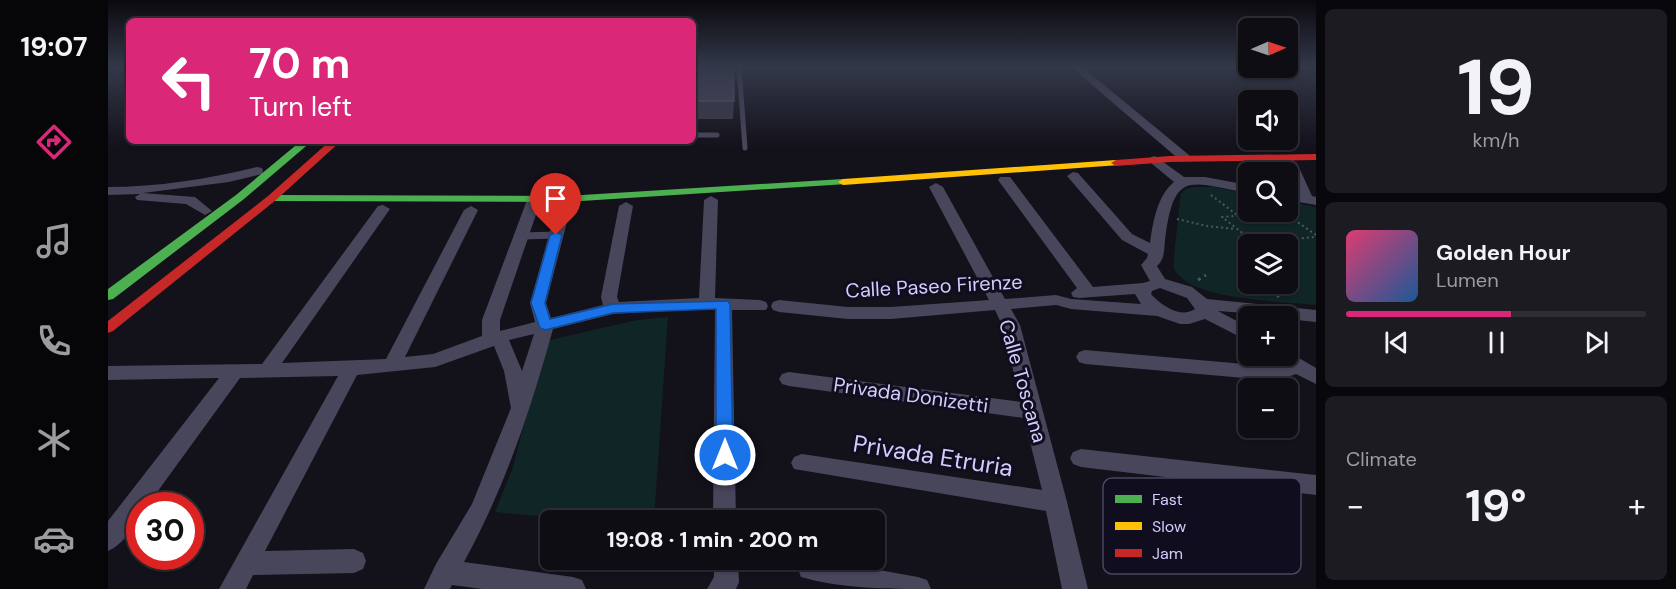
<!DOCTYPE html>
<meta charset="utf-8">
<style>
:root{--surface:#0e0d14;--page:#1c1b22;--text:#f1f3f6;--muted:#9b9ca0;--line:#2e2d34;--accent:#db2777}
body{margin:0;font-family:"DM Sans",sans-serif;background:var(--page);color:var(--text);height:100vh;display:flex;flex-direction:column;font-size:22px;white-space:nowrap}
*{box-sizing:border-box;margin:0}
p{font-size:20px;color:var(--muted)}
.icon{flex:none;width:33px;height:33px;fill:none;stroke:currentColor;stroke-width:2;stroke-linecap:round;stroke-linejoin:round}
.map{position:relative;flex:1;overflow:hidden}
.drawer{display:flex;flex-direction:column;gap:9px;padding:9px;background:#08070b;width:360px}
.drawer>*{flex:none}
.hud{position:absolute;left:18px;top:18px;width:570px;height:126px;border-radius:9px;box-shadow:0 2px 4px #0004,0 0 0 2px var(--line);background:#db2777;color:#fff;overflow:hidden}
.needle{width:39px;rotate:88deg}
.fabs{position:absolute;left:1130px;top:18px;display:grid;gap:12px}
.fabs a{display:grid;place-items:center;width:60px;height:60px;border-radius:9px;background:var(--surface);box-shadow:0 2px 4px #0004,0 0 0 2px var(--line);font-size:30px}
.speed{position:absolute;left:18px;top:492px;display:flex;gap:12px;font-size:30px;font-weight:700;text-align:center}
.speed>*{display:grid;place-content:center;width:78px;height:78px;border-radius:50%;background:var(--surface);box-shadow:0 2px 4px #0004,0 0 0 2px var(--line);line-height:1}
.speed .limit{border:9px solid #d22;background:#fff;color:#111}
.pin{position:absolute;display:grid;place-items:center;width:51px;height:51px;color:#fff;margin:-62px -26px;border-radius:50% 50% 50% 0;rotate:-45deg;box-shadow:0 0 6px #0007}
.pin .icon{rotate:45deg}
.me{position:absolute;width:66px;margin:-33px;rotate:0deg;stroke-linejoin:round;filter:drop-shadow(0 0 4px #0008)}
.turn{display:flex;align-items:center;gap:21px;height:126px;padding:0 24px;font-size:27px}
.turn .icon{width:78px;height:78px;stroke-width:2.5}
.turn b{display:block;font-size:42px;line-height:51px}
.big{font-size:45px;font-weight:700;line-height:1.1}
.drawer .card{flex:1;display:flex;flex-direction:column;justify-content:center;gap:9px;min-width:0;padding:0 21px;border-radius:9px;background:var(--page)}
.drawer .dial{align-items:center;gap:0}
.dial b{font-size:78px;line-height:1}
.song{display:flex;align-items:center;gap:18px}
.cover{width:72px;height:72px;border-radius:9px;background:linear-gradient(135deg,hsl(340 70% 55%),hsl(210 70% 35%))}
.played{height:6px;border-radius:3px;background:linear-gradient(90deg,var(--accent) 55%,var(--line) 55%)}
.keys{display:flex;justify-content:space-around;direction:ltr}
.heat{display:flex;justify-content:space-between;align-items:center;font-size:33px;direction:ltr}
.trip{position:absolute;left:432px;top:510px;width:345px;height:60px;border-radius:9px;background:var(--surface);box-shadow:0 2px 4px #0004,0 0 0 2px var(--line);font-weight:700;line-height:60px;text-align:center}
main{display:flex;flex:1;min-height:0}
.tabs{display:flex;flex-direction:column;width:108px;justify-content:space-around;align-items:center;background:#060508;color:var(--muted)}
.tabs .icon{width:42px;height:42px}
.tabs .selected{color:var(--accent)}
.tabs b{font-size:27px;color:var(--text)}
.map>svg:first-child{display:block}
.green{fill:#102525;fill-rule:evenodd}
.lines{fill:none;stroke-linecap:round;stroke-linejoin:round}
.path-far1{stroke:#4b5864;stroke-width:2;stroke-dasharray:2 3;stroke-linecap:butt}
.path{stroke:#4b5864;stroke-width:3;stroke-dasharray:3 4.5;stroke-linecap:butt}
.lane-far1{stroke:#48465b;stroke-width:5}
.lane{stroke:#48465b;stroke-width:7}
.street{fill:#48465b;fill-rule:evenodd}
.fast{fill:#4caf50;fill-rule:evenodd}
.slow{fill:#ffc107;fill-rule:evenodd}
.jam{fill:#c62828;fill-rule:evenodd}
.wall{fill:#3c394a}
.building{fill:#4d495d;stroke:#625d76;stroke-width:1.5}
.route{fill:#1a73e8;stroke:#114b97;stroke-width:1.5}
.labels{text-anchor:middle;stroke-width:6;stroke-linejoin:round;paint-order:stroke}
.street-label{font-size:20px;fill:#d3ccfd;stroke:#100d1e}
.near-street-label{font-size:24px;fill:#d3ccfd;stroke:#100d1e}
.key{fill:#100d1e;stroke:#4a4661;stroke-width:1.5}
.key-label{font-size:16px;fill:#d3ccfd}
</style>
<main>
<nav class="tabs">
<b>19:07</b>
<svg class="icon selected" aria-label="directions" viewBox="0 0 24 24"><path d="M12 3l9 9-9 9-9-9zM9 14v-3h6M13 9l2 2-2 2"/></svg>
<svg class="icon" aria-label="music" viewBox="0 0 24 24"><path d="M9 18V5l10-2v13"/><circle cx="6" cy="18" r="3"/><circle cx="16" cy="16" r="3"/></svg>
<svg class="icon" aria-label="phone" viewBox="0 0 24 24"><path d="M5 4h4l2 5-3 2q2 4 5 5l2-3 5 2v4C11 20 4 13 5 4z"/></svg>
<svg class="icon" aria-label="climate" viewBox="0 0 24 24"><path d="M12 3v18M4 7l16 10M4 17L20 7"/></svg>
<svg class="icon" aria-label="car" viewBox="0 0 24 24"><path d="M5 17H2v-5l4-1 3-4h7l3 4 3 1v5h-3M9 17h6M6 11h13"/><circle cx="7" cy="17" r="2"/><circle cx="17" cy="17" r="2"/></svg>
</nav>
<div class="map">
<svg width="1208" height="589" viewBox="0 0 1208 589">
<rect width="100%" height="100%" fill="#13111a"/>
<path class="green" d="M1085 187H1106L1140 194V212H1179V201L1208 207V305C1176 301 1075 301 1065 266L1072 199C1073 190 1077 189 1085 187ZM1179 244V284H1140V244Z
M560 317 546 520H473L387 512 405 467 437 341 529 320Z"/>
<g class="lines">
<path class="path-far1" d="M1103 195 1129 215
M1069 219 1099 226 1127 229
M1208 235 1175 212 1114 217 1146 242 1208 237
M1178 240 1189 248"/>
<path class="path" d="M1090 280 1098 275
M1159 284 1171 297"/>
<path class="lane-far1" d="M631 66 637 148
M585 135H609"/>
<path class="lane" d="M414 236 448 235"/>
<path class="street" d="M962 66H973L1081 155 1083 158 1081 161H1073Z
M1047 156 1076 177H1097L1140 185V193C1082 183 1066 168 1057 240 1056 250 1057 259 1049 266L1057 279 1084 287 1099 299 1208 310V322L1179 319V316L1110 311 1140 327V341L1097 319 1081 324H1072L1049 316 963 309 948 305 903 309 912 325 959 502 980 589H954L938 511 686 469 683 463 686 457 694 454 934 490 916 418 681 386 674 384 671 379 674 374 681 372 913 402 894 325 887 310 783 319H740L671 312 665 310 663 306 665 302 671 300 740 307H783L881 300 821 187 828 183 835 187 897 299 948 295 963 299 1033 304 1027 294 971 298 965 297 963 293 969 288 890 180 892 177H902L985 287 1035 283 1042 281 1033 265 1039 258 1040 254 1014 240 959 176 965 172 970 173 1024 234 1042 243C1045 222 1049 196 1066 182L1043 163 1041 160 1043 157ZM1052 288 1079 298 1087 309C1072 319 1053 305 1043 294L1044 291Z
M1183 159 1189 163 1204 196 1208 197V205L1179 200V192L1189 194 1177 163Z
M149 167 154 168 155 171 154 174 121 182 35 193 87 197 104 211 97 215 78 204 29 200 27 197 32 194 0 195V187C49 187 101 179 149 167Z
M458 195 465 199 438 303 443 318 495 305 493 297 511 206 518 202 525 206 509 297 511 302 591 298 596 200 603 196 610 200 607 298 652 300 658 302 660 306 658 310H624L628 520H605L607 309 598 308 505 314 445 329C422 412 397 487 356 562L465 577 474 580 478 589H374L344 585 342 589H316L328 564 364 504 403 408 396 371 386 346 327 367 249 375 157 551 246 549 255 553 258 561 255 569 246 573 145 575 138 589H111L230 376 132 378 39 506H32C32 522 15 545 0 551V521L111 378 0 380V366L154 364 270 206 275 205 282 209 174 363 278 359 356 210 363 206 370 210 297 357 325 354 374 336V320L419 200 426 196 433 200 392 320V331L427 322 422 303 451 199ZM426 334 414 371 401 340Z
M977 350 1159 366 1174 365 1164 356H1179V351L1208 368V384L1188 374 1171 380H1159L977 364 971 362 968 357 971 352Z
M973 449 1208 475V495L973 467 965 464 962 458 965 452Z
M606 560H630L631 582 628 589H599L606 577Z
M696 560H715L810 577 819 580 823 589C780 589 734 589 693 577L690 569Z"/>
<path class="fast" d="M193 141H204L136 199 5 299 0 300V289L128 195Z
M735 179 739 180V184L458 202 164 201 158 198 164 195 458 196Z"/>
<path class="slow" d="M1008 160 1012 161V165L735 185 730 182 735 179Z"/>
<path class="jam" d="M222 141H233L168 200 5 331 0 333V321L160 196Z
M1208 154V160L1062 162 1008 166 1003 163 1008 160 1062 156Z"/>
</g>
<path class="wall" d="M585 66 626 101 625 119H585Z"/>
<path class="building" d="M585 66H625L626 101H585Z"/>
<linearGradient id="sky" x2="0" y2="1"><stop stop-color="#0a090e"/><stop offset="0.45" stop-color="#333849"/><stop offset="1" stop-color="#333849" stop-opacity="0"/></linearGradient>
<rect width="1208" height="148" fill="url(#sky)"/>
<path class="route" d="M448 232 454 235 437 303 442 319 505 304 620 301 622 304 625 455 623 461 617 463 610 461 608 455V309L505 313 437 330 432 328 423 303 442 235Z"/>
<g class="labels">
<g class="street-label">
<text transform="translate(826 286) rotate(-3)" y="7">Calle Paseo Firenze</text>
<text transform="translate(915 381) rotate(74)" y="7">Calle Toscana</text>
<text transform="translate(803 395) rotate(8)" y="7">Privada Donizetti</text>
</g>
<g class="near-street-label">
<text transform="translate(825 456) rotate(9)" y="8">Privada Etruria</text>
</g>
</g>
<rect x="995" y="478" width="198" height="96" rx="9" class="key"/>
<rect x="1007" y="495" width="27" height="8" fill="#4caf50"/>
<rect x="1007" y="522" width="27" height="8" fill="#ffc107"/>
<rect x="1007" y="549" width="27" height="8" fill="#c62828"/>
<g class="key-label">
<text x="1044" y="505">Fast</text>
<text x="1044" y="532">Slow</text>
<text x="1044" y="559">Jam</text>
</g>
</svg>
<div class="fabs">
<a><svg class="needle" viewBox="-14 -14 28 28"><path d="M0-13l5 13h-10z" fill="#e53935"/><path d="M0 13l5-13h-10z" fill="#9b9ca0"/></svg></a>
<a><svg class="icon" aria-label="sound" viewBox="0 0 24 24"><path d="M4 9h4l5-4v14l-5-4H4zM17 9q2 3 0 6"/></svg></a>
<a><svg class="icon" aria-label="search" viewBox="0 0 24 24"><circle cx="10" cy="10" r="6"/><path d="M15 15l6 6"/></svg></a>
<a><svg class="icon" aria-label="layers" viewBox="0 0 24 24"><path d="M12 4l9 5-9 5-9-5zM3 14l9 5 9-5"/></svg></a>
<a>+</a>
<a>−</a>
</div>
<div class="speed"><div class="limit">30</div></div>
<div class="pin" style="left:448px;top:235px;background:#d93025"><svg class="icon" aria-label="arrive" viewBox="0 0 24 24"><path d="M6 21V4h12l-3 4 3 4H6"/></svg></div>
<svg class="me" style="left:617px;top:455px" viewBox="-20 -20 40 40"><circle r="17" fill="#1a73e8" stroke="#fff" stroke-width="3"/><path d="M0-11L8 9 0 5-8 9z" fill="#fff"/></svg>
<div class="trip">19:08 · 1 min · 200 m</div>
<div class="hud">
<div class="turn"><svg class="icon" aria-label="left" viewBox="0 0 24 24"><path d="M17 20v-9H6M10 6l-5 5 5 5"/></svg><div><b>70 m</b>Turn left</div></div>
</div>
</div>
<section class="drawer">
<div class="card dial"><b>19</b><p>km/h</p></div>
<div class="card">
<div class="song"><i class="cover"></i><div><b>Golden Hour</b><p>Lumen</p></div></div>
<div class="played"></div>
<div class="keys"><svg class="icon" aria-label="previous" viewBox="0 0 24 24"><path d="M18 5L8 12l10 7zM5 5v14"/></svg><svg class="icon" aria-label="pause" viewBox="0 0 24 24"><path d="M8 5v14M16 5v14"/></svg><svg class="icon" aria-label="next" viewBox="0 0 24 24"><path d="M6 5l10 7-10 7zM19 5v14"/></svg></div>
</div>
<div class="card"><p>Climate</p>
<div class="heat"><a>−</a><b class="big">19°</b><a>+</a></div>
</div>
</section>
</main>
